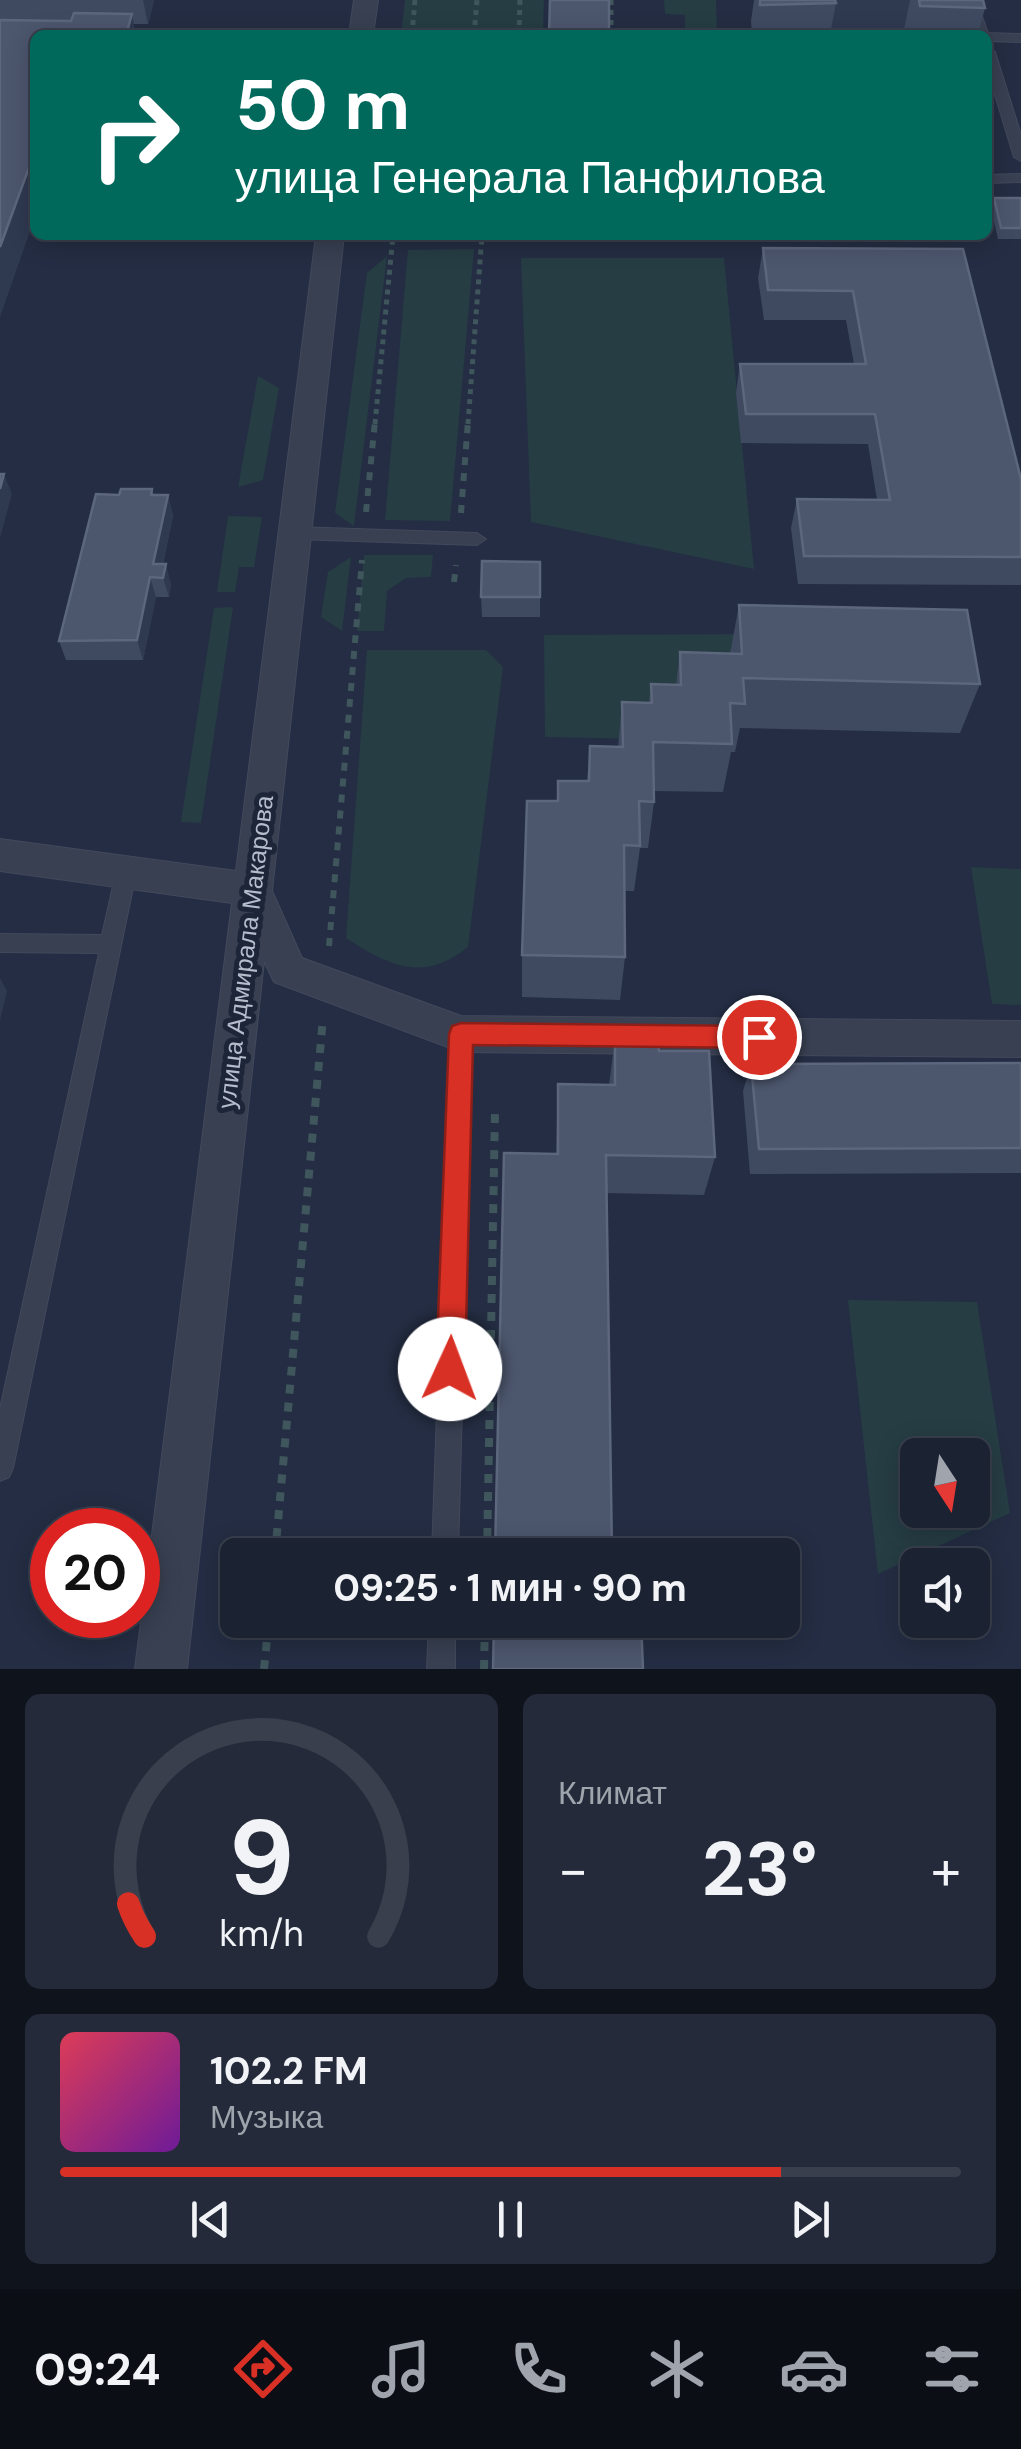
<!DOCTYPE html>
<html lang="ru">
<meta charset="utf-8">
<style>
:root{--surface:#1b2232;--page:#242a3a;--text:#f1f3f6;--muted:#a0a4ac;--line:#393f4d;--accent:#d93025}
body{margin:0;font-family:"DM Sans",sans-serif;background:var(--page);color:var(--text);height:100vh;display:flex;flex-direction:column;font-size:38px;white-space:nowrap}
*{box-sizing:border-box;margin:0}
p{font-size:32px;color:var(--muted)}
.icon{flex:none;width:55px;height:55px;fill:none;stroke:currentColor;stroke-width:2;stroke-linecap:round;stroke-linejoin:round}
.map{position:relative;height:1669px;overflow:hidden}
.sheet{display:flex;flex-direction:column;gap:25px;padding:25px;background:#0f131c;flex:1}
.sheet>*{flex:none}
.guide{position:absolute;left:30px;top:30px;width:962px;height:210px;border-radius:15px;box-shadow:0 5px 25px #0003,0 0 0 2px var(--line);background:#00695c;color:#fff;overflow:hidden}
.needle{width:65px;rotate:168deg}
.tools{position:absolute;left:900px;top:1438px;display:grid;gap:20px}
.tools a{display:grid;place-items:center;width:90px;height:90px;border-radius:15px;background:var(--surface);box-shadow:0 5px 25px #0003,0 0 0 2px var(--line);font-size:50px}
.speed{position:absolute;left:30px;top:1508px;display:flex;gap:20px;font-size:50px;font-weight:700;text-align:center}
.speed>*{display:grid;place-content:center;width:130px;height:130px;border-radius:50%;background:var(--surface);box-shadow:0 5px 25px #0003,0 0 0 2px var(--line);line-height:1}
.speed .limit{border:15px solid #d22;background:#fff;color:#111}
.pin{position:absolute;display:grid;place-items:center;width:85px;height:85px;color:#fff;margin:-42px;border:5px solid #fff;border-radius:50%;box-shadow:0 2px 10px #0007}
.me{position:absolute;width:110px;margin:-55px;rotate:2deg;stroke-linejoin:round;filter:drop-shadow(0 0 8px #0008)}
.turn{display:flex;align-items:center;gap:35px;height:210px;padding:0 40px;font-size:45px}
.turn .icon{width:130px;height:130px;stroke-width:2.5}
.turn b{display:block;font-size:70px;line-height:85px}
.big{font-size:75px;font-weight:700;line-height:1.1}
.sheet .card{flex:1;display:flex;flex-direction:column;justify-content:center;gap:15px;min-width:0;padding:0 35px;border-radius:15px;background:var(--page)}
.sheet .dial{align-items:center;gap:0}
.dial svg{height:260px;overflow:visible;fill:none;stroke:var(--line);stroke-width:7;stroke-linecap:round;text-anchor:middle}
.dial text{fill:var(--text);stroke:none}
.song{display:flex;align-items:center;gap:30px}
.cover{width:120px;height:120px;border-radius:15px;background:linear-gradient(135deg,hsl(350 70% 55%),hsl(280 70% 35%))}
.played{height:10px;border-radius:5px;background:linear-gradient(90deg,var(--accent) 80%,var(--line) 80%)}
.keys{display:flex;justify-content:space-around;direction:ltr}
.heat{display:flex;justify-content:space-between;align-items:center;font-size:55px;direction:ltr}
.sheet .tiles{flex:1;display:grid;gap:25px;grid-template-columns:1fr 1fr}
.card:last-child{grid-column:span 2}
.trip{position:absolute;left:220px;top:1538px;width:580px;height:100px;border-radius:15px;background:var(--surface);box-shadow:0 5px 25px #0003,0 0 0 2px var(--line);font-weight:700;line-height:100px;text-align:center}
.tabs{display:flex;height:160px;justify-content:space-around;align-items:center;background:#0b0e14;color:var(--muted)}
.tabs .icon{width:70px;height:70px}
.tabs .current{color:var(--accent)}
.tabs b{font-size:45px;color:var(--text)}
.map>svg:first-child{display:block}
.green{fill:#263d44;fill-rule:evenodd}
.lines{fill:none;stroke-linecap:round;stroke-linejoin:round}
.service-casing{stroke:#42495c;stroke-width:2}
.minor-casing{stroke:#42495c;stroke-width:2}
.path-far2{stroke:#3f565c;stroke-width:5;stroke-dasharray:5 5;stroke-linecap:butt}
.path-far1{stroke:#3f565c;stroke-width:6;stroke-dasharray:8 8;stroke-linecap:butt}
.path{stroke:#3f565c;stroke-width:8;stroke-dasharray:9 9;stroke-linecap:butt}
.service{fill:#384052;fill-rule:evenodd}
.minor{fill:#384052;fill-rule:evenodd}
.wall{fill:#3f4a61}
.shaded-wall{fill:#2f3950}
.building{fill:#4c566d;stroke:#5c667c;stroke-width:2.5}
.route{fill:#d93025;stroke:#8d1f18;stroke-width:2.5}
.labels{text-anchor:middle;stroke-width:10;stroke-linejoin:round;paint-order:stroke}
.street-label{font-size:25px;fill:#b5bccc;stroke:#1d2538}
</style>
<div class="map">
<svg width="1021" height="1669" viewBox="0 0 1021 1669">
<rect width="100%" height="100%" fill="#242d43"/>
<path class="green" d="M405 0H544L543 35H401Z
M664 0H716L717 35H685V15L665 14Z
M474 249 450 521 385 520 408 250Z
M387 256 354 526 335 513 367 273Z
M521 258H724L754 569 531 522Z
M258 376 279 388 263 480 238 487Z
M228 516 262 517 254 567H239L235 592H217Z
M364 555H433L431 577 406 578 387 591 384 631H357Z
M351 557 342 631 321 617 328 572Z
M233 607 201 823 181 822 214 608Z
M777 634 645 739 545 737 544 635Z
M367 650H486L503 667 468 947C424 983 389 966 346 938Z
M971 867 1021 869V1005L992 1004Z
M848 1300 977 1302 1010 1513 878 1574ZM918 1455H972V1510H918Z"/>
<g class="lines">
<defs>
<path id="service" d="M964 0H976L988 33 1021 34V42L988 41V35H975Z
M988 48 995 52 1021 135V161L1014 157 988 72Z
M1021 174V182L988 183V175Z
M295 527 477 533 486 539 477 545 295 539 286 533Z
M126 864 133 867 136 873 13 1468 9 1477 0 1481V1409L99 953 0 952V934L102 935 116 873 119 867Z
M461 1024 469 1027 472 1034 458 1555H432L450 1034 453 1027Z
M429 1620H455V1669H427Z"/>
<path id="minor" d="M354 0H378L373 35H349Z
M316 235H344L272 891 302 958 461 1016 1021 1021V1057L461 1052 274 982 264 961 187 1669H135L232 903 0 871V839L236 871Z"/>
</defs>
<use href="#service" class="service-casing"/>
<use href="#minor" class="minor-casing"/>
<path class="path-far2" d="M611 0V35
M412 35 415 0
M474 35 477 0
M519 35 520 0
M375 424 393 235
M468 424 482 235"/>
<path class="path-far1" d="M366 512 375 421
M461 513 468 421
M454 582 456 565
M329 946 362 560"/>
<path class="path" d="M275 1555 323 1018
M487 1555 495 1111
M264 1669 269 1620
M484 1669 485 1620"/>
<use href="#service" class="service"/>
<use href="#minor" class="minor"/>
</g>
<path class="wall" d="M0 0H154L148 24H134L35 35 0 317Z
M754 0H983L985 8 978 35H905L904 29 861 35H752L751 21Z
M994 198H1021V239H998L991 208Z
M835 235H983L982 240 836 237Z
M763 248 963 249 1021 479V585L798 584 791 528 797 499 877 500 868 444 741 443 736 393 740 364H854L846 320H764L758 278Z
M152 489 154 495H168L173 516 163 564 171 584 169 597H156L143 660H66L59 641 119 495Z
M540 562V617H482L481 597Z
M739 605 980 684 960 733 740 728 735 752H731L723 792 654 791V802L648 848H640L634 891H624L625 957 620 1000 522 997V955L557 801 587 781 590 746 618 747 622 702 649 703 651 684 676 685 680 652 730 654Z
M615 1039 659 1051 715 1157 704 1195 606 1193 556 1154 558 1084 609 1085Z
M1021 1063V1173L750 1174 743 1091 751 1064Z"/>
<path class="shaded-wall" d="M143 0H154L148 24Z
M832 0H910L904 29 861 35H830L836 3Z
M132 14 136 35H126Z
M35 151V217L0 317V247Z
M4 474 12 494 0 538V489Z
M168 495 173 516 160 577 153 564Z
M166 564 171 584 169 597 163 578Z
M150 577 156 597 143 660 137 640Z
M0 978 7 991 0 1021Z"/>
<path class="building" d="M550 0H609V35H549Z
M760 0H835L836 3 760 5Z
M919 0H983L985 8 920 6Z
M74 13 132 14 126 35H35V151L0 247V20L71 21Z
M994 198H1021V228H1001Z
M763 248 963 249 1021 479V557L804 556 797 499 890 500 875 414H746L740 364H866L853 291 768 290Z
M0 474H4L0 489Z
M121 489H152L151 495H168L153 564H166L163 578 150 577 137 640 59 641 96 494 119 495Z
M482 561 540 562V597H481Z
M739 605 967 610 980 684 743 678 745 704 730 703 732 744 653 742 654 802 639 801 640 846 624 845 625 957 522 955 527 801H558V781H589L590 746 623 747 622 702 652 703 651 684 681 685 680 652 742 654Z
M615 1039 658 1040 659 1051H709L715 1157 606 1155 612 1555H495L504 1153 558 1154V1084L615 1085Z
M1021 1063V1148L759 1149 751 1064Z
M494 1620H641L643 1669H493Z"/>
<path class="route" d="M461 1023 759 1026 768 1029 771 1037 768 1045 759 1048 473 1045 465 1369 460 1379 450 1383 441 1379 436 1369 449 1034 452 1026Z"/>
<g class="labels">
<g class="street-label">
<text transform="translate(245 952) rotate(-83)" y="9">улица Адмирала Макарова</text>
</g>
</g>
</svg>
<div class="tools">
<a><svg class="needle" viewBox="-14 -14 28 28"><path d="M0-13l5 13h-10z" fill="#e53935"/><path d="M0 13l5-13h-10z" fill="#a0a4ac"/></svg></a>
<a><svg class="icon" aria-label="sound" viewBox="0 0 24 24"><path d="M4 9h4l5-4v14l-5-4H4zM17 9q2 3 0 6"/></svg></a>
</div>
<div class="speed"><div class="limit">20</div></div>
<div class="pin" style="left:759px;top:1037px;background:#d93025"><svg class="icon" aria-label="arrive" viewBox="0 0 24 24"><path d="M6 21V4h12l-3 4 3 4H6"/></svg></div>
<svg class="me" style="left:450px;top:1369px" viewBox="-20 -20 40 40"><circle r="19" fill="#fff"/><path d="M0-13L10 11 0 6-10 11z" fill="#d93025"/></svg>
<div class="trip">09:25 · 1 мин · 90 m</div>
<div class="guide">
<div class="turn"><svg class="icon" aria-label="right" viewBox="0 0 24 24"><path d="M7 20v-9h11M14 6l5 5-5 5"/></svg><div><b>50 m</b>улица Генерала Панфилова</div></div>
</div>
</div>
<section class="sheet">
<div class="tiles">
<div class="card dial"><svg viewBox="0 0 100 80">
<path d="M14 69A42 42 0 1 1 86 69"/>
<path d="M14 69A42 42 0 0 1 9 59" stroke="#d93025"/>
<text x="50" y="56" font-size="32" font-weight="700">9</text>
<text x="50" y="72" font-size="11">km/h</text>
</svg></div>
<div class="card"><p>Климат</p>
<div class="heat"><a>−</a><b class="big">23°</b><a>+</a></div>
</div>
<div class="card">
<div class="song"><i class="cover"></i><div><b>102.2 FM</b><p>Музыка</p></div></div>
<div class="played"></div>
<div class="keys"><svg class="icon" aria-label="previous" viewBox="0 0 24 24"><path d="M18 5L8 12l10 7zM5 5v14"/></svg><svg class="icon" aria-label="pause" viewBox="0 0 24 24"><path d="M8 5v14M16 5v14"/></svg><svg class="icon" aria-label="next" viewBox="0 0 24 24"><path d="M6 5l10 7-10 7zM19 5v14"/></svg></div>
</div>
</div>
</section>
<nav class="tabs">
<b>09:24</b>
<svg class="icon current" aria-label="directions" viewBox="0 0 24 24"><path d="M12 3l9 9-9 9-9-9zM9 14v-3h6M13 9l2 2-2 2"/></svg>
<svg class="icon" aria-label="music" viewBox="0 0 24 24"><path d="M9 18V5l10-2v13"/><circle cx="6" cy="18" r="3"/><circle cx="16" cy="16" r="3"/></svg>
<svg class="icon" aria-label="phone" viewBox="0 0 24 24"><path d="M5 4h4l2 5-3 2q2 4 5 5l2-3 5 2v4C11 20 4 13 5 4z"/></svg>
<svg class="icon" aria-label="climate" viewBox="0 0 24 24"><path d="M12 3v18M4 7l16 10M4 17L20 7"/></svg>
<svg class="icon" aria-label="car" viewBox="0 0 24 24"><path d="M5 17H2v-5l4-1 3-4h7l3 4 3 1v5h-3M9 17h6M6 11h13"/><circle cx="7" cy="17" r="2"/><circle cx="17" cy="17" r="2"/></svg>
<svg class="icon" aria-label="filters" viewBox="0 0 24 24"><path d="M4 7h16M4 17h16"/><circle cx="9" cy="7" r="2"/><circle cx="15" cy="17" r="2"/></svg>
</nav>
